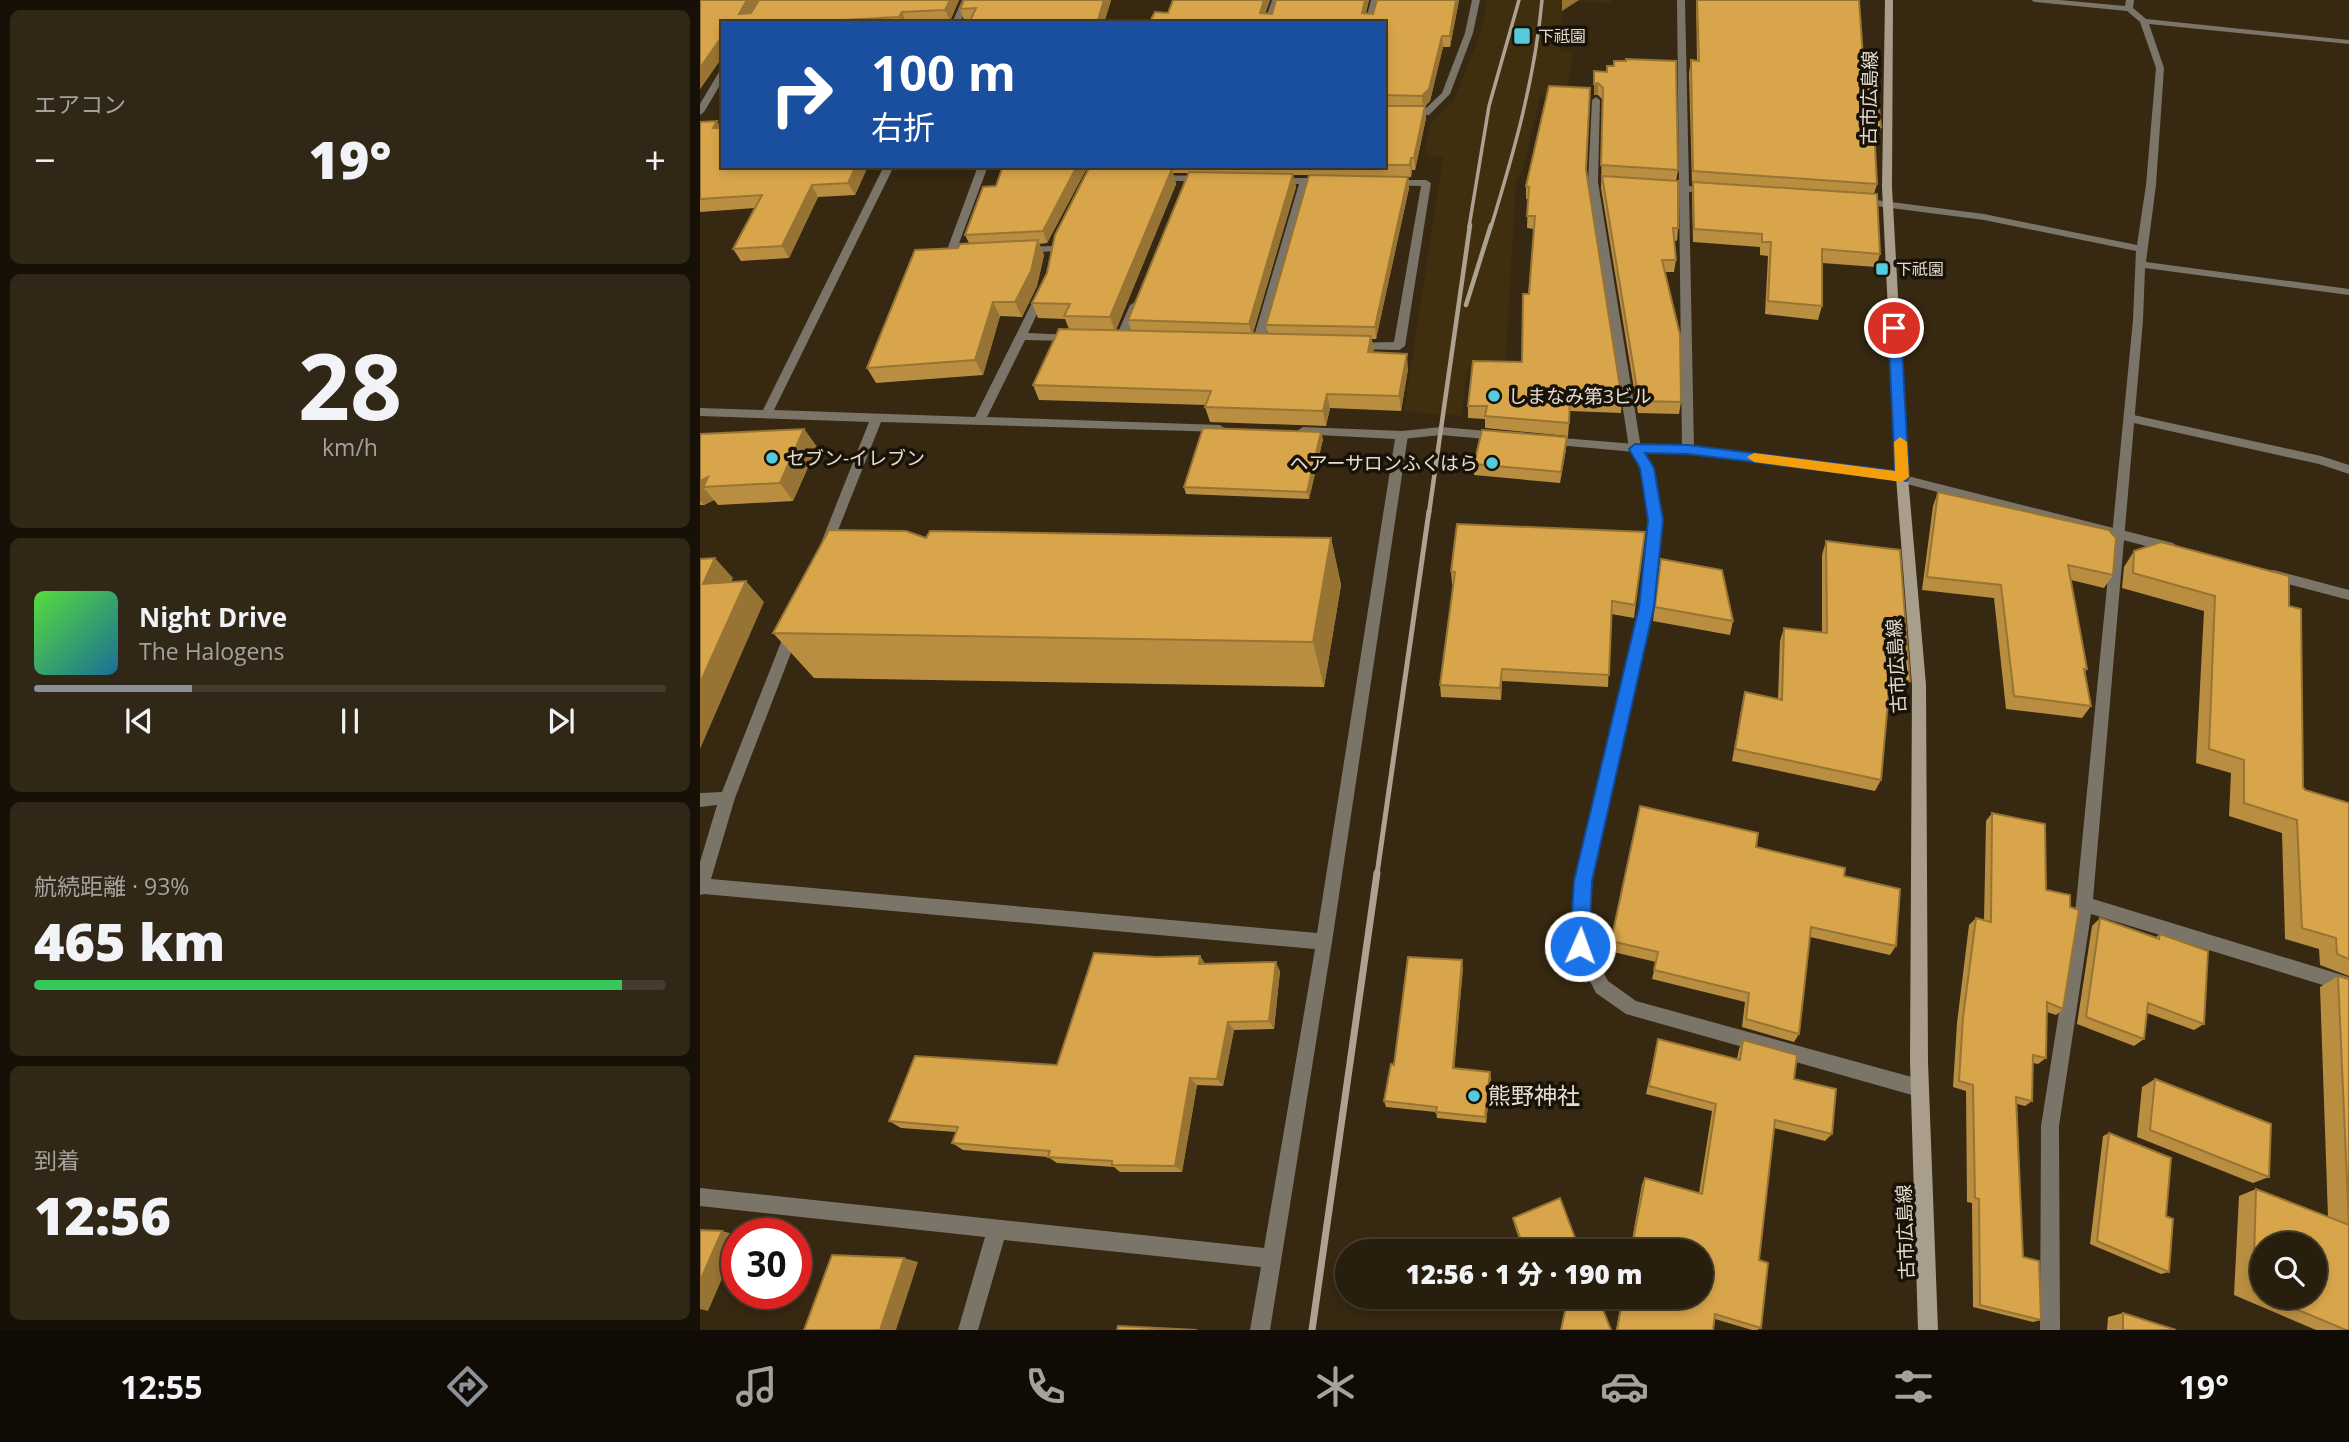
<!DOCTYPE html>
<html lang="ja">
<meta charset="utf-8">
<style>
:root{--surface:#281e0d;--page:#302716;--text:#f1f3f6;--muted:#a5a29d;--line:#443c2e;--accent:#8c9099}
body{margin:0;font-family:"Open Sans","Noto Sans JP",sans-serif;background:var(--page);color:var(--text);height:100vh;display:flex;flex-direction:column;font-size:26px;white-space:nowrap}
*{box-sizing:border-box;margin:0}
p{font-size:23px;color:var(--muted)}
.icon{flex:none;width:38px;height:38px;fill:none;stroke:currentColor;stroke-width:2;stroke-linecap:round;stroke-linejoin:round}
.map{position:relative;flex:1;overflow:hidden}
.drawer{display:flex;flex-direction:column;gap:10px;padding:10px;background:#161007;width:700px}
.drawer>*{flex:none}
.banner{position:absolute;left:21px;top:21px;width:665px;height:147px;border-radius:0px;box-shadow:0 4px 10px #0003,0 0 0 2px var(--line);background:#1a4fa0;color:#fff;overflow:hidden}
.fabs{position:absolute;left:1550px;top:1232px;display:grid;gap:14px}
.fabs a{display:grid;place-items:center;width:77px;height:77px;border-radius:50%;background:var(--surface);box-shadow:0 4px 10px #0003,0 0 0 2px var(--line);font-size:35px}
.speed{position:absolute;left:21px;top:1218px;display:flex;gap:14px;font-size:35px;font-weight:700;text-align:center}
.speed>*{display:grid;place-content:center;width:91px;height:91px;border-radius:50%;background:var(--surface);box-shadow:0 4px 10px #0003,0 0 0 2px var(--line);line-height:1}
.speed .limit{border:10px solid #d22;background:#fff;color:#111}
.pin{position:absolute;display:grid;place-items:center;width:60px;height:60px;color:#fff;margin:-30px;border:4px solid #fff;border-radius:50%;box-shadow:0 2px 7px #0007}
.me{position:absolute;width:77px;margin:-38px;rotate:2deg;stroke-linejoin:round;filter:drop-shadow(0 0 5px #0008)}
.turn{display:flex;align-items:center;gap:24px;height:147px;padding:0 35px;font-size:32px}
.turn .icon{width:91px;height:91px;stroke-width:2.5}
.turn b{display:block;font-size:49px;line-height:60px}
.big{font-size:52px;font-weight:800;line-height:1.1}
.drawer .widget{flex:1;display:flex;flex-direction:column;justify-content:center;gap:10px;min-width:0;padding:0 24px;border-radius:10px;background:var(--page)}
.drawer .dial{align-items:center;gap:0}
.dial b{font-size:91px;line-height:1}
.song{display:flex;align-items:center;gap:21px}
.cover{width:84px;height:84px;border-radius:10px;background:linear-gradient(135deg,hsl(110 70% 55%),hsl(200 70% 35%))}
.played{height:7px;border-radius:4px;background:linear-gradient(90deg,var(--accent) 25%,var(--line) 25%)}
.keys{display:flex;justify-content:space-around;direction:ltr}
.heat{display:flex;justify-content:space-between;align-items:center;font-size:38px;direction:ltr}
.charge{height:10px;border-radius:5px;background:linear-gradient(90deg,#34c759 93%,var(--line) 0)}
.trip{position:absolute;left:635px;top:1239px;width:378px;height:70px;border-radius:35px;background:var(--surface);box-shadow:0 4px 10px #0003,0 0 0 2px var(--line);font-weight:800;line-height:70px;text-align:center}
.menu{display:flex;height:112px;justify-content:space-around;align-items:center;background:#100c05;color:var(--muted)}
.menu .icon{width:49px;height:49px}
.menu .current{color:var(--accent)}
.menu b{font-size:32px;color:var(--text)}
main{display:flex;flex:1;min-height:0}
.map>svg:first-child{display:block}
.built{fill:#402f0f}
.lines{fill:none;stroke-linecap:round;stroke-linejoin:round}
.service{fill:#7b7469;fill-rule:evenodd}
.minor{fill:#7b7469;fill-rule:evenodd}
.tertiary{fill:#7b7469;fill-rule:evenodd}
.secondary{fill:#a99e8c;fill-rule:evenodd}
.rail-far3{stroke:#ada291;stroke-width:3.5}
.rail-far2{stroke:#ada291;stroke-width:4.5}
.rail-far1{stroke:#ada291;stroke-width:5}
.rail{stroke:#ada291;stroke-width:7}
.wall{fill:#ba8e40;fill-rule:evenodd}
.shaded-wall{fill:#977434}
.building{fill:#d8a54a;stroke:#977434;stroke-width:2}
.route{fill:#1a73e8;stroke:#114b97;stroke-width:2}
.slow{fill:#f59e0b}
.poi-dot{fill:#54cadd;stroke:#181208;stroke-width:2.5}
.labels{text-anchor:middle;stroke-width:7;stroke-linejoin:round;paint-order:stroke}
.far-poi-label{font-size:16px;fill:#e6ddcf;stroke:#181208;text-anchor:start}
.street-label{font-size:19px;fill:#e6ddcf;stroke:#181208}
.poi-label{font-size:19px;fill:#e6ddcf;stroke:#181208;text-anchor:start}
.near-poi-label{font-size:23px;fill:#e6ddcf;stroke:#181208;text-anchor:start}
</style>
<main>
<section class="drawer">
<div class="widget"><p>エアコン</p>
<div class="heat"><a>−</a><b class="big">19°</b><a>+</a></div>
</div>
<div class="widget dial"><b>28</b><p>km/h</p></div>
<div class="widget">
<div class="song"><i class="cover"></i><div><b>Night Drive</b><p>The Halogens</p></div></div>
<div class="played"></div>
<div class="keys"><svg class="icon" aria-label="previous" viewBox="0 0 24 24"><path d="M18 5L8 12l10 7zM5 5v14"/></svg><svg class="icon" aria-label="pause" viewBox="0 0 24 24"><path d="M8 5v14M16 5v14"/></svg><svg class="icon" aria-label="next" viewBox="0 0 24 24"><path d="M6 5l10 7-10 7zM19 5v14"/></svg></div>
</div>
<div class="widget"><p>航続距離 · 93%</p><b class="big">465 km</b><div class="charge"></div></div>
<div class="widget"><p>到着</p><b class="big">12:56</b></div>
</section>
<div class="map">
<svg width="1649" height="1330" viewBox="0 0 1649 1330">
<rect width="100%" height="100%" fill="#362811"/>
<path class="built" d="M787 0H913L909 3 863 1 859 51 873 53 866 97H840L822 173 816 181 805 371 767 370 762 416 704 411 743 157 725 156 729 126 753 101 781 33Z"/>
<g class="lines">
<path class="service" d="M1429 414 1621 456 1649 465V474L1619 464 1425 421V415Z"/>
<path class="minor" d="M262 0H270L260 23H252Z
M572 0H580L572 23H564Z
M671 0H679L673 23H665Z
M772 0H780L773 33 750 94 729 115H684V109L724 110 742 93 765 33Z
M977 0H985L989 186 1011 188 1016 191 1011 194 989 192 994 449 988 453 982 449 979 191 961 190 956 187 961 184 979 186Z
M1331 0H1360L1425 6 1426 0H1434L1433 8 1446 19 1649 40V44L1449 24 1464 68 1456 185 1446 262 1649 289V295L1445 268 1443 320 1393 899 1649 977V993L1391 914 1359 1126 1360 1330H1340L1341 1126 1376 904 1433 320 1436 251 1284 220 1160 204 1155 201 1160 198 1284 214 1437 245 1446 185 1456 68 1440 22 1427 11 1335 2Z
M23 69V80L4 112 0 115V104L19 72Z
M896 97 900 100 898 182 941 448 953 468 961 520 953 607 891 881 888 945 908 981 936 1001 1219 1079 1225 1082 1228 1088 1225 1094 1219 1097 926 1014 896 993 872 946 875 881 939 607 949 520 941 468 929 448 888 182 892 100Z
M184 166H194L74 410 275 417 337 293 342 290 347 293 328 333 372 335 377 338 372 341 325 340 287 417 520 425 526 429 524 432 181 422 131 548 125 553 120 551 119 548 169 422 0 416V408L63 410Z
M278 166H288L258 246 276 252 262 256 248 247Z
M456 175 505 176 510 179 505 182 453 180V176Z
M578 178H624L629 181 624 184H609L564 343 558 347 552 343 599 184 575 183 573 181Z
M690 180H726L731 183 705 346 699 350 655 349 649 345 651 343 694 342 721 186 687 185 685 183Z
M353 246 357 247V251L323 253 318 250 323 247Z
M435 302 440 305 427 339 425 341H417L415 339 430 305Z
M603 427 702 431 708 435 632 942 570 1330H550L561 1267 304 1240 278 1330H258L285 1237 0 1206V1188L564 1248 615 949 4 894 0 895V862L17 805 0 807V793L22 792 85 632 87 628H97L99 632 35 798 11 879 617 933 695 439 599 434 597 431Z"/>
<path class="tertiary" d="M741 427 798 432 804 436 798 440 741 435 702 439 696 435 702 431Z
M850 437 935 444 988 445 1176 468 1473 543 1479 548 1473 553 1176 476 988 453 935 452 846 444 844 441Z
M1574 570 1649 590V600L1569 579 1567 575 1569 571Z"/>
<path class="secondary" d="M1185 0H1193L1192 187 1208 477 1226 685 1228 1062 1238 1330H1218L1210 1062 1212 685 1196 477 1182 187Z"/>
<path class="rail-far3" d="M769 227 789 106 819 0
M791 227C814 152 835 78 842 0"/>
<path class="rail-far2" d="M766 305 791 225
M729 513 770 225"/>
<path class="rail-far1" d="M677 874 729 511"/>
<path class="rail" d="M612 1330 677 873"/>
</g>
<path class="wall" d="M0 0H259L250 21 219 23H23V56L0 89Z
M264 0H411L404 23 264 20 260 9Z
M473 0H570L565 13 572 14 669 0 666 13 673 14 677 0H759L750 47H743L730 101 725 106 726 118 715 170H712L711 177H708L709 188 676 339H672L673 352 708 369 701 411 630 408 626 426 510 422 505 407 506 405 339 400 333 385 369 329 365 319 338 318 332 303 398 168V166H684V23L468 13ZM473 173H488L428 320 431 330H416L476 184ZM593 175H609L566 325 568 334 553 333 596 187Z
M996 0H1159L1165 86 1181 127 1178 140H1175L1177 184 1174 194 1180 254 1176 267 1122 263V306L1118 320 1065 314 1068 256 1060 255V247L993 242 992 195 993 184H992L989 73 991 60 997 61Z
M894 71 978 170 976 181 978 228 977 241 974 240 976 260 974 272H965L981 402 979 414 938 413 901 188 903 100 898 95H894Z
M0 122 21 128 168 166 155 195 118 197 89 258 41 261 33 249 55 208 0 212Z
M303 166H388L347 243 339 244 344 255 337 286 322 317 300 316 283 375 176 383 167 368 258 248 269 243 265 235 296 186Z
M886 170 922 400 921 413 870 411 868 436 785 428V419L768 418V406L822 362 834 229 827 228 828 199H826V186Z
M104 429 117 447 93 501 18 505 14 500 4 505H0V434Z
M623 439 609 499 486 494 484 487Z
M866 449 860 483 774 475V464Z
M1238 492 1413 575 1404 588 1371 580 1387 669 1385 672 1391 706 1382 718 1306 709 1294 598 1222 590 1233 506Z
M945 532 934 618 911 614 908 687 802 681 801 700 741 697 740 685 754 584H752L751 571Z
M226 538H631L641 585 624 687 114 678 73 633Z
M1126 541 1210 681 1204 693 1189 692 1181 780 1175 791 1032 761 1042 705 1045 692 1078 699 1080 641 1084 628 1122 633V555Z
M1434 551 1589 606 1603 787 1605 790 1649 803V976L1620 965 1619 949 1585 939 1582 833 1529 816 1531 773 1496 763 1504 611 1422 588 1424 567Z
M961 559 1033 621 1030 635 953 621Z
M1292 813 1346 890 1363 1009 1356 1015 1347 1012 1346 1058 1338 1064 1333 1063 1332 1101 1325 1106 1317 1104 1323 1257 1341 1320 1333 1322 1273 1307 1272 1203 1267 1202 1266 1091 1253 1087 1257 1023 1269 925 1276 918 1284 920 1286 821Z
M1056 847 1144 876 1196 946 1190 955 1110 937 1099 1034 1094 1042 1042 1027 1045 1002 952 979 956 962 909 951 911 941Z
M1400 918 1456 937 1460 934 1504 1024 1494 1030 1447 1013 1444 1039 1434 1046 1377 1024 1392 926Z
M500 956 505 964 580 971 574 1029 534 1030 523 1086 497 1085 482 1172H420L414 1167 357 1163 348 1157 263 1150 252 1143 256 1132 201 1128 189 1121 357 1065 456 957Z
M763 967 754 1068 791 1078 786 1123 737 1118 736 1112 686 1107 684 1101 694 1065Z
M1638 976 1649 979V1330H1616L1534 1295 1539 1196 1556 1189 1628 1217 1620 987ZM1563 1244 1615 1297H1563Z
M958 1039 1037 1059 1039 1049 1043 1040 1094 1079 1132 1134 1125 1141 1074 1128 1059 1260 1061 1328 1057 1330H1052L1015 1319 1013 1330H916L922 1297H1001V1251H930L942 1184 945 1178 999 1193 1012 1111 946 1094Z
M1455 1079 1569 1177 1553 1183 1437 1137 1442 1087Z
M1409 1133 1466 1216 1469 1272 1461 1274 1390 1244 1403 1136Z
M813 1218 880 1251H823L814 1224Z
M1423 1313 1476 1330H1407L1408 1317Z"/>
<path class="shaded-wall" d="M47 0H59L47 23 39 14Z
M250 0H259L250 21 245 10Z
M404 0H411L404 23H397Z
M564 0H570L562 23 560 13Z
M665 0H669L663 23 662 13Z
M756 0H759L750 47V36Z
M862 0H879L862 11Z
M202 12 206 23H202L199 17Z
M23 35V56L0 89V68Z
M742 36 743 47 730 101 723 107 722 96Z
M898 83V95H894V84Z
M725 106 726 118 715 170 714 158Z
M17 121 23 131 13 128Z
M711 158 712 170 711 177 710 165Z
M156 166H168L155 195 148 183Z
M377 166H388L347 243 343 231Z
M472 169 476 184 415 332 410 317Z
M593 174 596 187 552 336 549 324Z
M708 177 709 188 676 339 675 327Z
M112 185 118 197 89 258 82 246Z
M338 240 344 255 337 286 322 317 315 302Z
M293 302 300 316 283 375 275 360Z
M671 336 674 351 670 367 668 352Z
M707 354 708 369 701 411 699 396Z
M627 394 630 408 626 426 623 411Z
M104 429 117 447 93 501 80 483Z
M621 432 623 439 609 499 607 492Z
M867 437 866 449 860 483 861 472Z
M8 477 3 487 14 500 4 505 0 501V481Z
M631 538 641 585 624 687 613 642Z
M15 558 33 578 22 604 3 584Z
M46 581 64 602 0 749V683Z
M802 669V681L801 700 800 688Z
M500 956 506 965 499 964Z
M762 960 763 967 754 1074 753 1068Z
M576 962 580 971 574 1029 569 1021Z
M528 1022 534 1030 523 1086 517 1079Z
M790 1072 791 1078 786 1123 785 1117Z
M490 1078 497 1085 482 1172 475 1166Z
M22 1231 37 1235V1244L8 1311 0 1309V1281Z
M204 1258 218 1262 196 1330H180Z"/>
<path class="building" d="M0 0H47L39 14 51 13 59 0H250L245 10 202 12 199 17 87 23H23V35L0 68Z
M264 0H404L397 23H269L276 8 260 9Z
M473 0H564L560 13 572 14 576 0H665L662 13 673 14 677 0H756L750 36H742L729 89 722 96 684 95V23H449L455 12 468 13Z
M997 0H1159L1165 86 1177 87 1181 127H1174L1177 184 993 171 991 60 999 61Z
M926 59 976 61 978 170 901 165 903 88 898 83 894 84V71L907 72V66H914V61H926Z
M849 86 890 88 886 170 922 400 870 399 869 423 785 416 787 406H768L773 361 822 362 823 294H829L835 216H827L829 187 826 186Z
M684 106H725L714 158H711L710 165H684Z
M17 121 13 128H23V166H156L148 183 112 185 82 246 33 249 62 195 0 199V122Z
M303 166H377L343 231 265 235 283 187 296 186Z
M389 168 472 169 410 317 364 316 370 304 332 303 347 273 355 235Z
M489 172 593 174 549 324 428 320Z
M609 175 708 177 675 327 566 325Z
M902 176 978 181V228H973L976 260H962L980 335 981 402 939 401Z
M993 182 1177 194 1180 254 1122 249V306L1068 301 1071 242H1062V234L994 229Z
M338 240 331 271 315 302H293L275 360 167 368 215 250 258 248 260 244Z
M359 329 671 336 668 352 707 354 699 396 627 394 623 411 505 407 511 391 333 385Z
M503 428 621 432 607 492 484 487Z
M104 429 80 483 3 487 8 477 0 481V434Z
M782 430 867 437 861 472 774 464Z
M1238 492 1409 530 1416 538 1413 575 1368 565 1387 669H1384L1391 706 1314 696 1301 585 1227 577Z
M757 524 945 532 935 605 912 601 909 675 802 669 800 688 740 685 755 572 751 571Z
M129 530 206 531 226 538 230 531 631 538 613 642 73 633Z
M1126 541 1200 550 1210 681 1190 679 1181 780 1035 749 1045 692 1082 700 1084 628 1127 633Z
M1461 542 1589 576V606L1601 609 1603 787 1605 790 1649 803V959L1637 954 1636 938 1602 928 1597 820 1544 803V760L1509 749 1515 596 1433 573 1434 551Z
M15 558 3 584 46 581 0 683V559Z
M961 559 1022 570 1033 621 955 607Z
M940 806 1058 833 1056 847 1145 868 1144 876 1200 889 1196 946 1111 927 1099 1034 1046 1019 1049 993 954 970 958 952 911 941Z
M1292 813 1345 824 1346 890 1370 895V907L1379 910 1363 1009 1347 1002 1346 1058 1333 1055 1332 1101 1316 1097 1323 1257 1339 1261 1341 1320 1280 1305 1279 1199 1275 1198 1273 1085 1259 1081 1263 1017 1276 918 1291 922Z
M1400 918 1459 939 1460 934 1508 951 1504 1024 1448 1003 1444 1039 1386 1017Z
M394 953 456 957 500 956 499 964 576 962 569 1021 528 1022 517 1079 490 1078 475 1166 412 1165V1161L348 1157 350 1151 252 1143 258 1127 189 1121 215 1056 357 1065Z
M708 957 762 960 753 1068 790 1072 785 1117 736 1112 737 1107 684 1101 691 1064 694 1065Z
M1638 976 1649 979V1330H1646L1567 1297H1615V1244H1563V1295L1553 1291 1556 1189 1649 1225Z
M958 1039 1040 1060 1043 1040 1097 1055 1094 1079 1136 1089 1132 1134 1075 1120 1059 1260 1068 1263 1061 1328 1015 1314 1013 1330H917L923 1297H1001V1251H931L945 1178 1002 1194 1016 1104 949 1086Z
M1455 1079 1571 1124 1569 1177 1450 1130Z
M1409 1133 1471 1158 1466 1216 1473 1219 1469 1272 1397 1241Z
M860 1198 880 1251H825L813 1218Z
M0 1230 22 1231 0 1281Z
M132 1255 204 1258 180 1330H104Z
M868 1297H898L911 1330H861Z
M1423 1313 1476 1330H1423Z
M418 1326 497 1330H417Z"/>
<path class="route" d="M1194 325 1201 328 1209 477 1207 481 988 454 945 453 954 468 963 520 954 607 892 881 889 946 887 953 880 955 873 953 870 946 874 881 939 607 948 520 940 468 929 449 935 444 988 445 1195 471 1188 328Z"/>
<path class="slow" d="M1200 437 1207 442 1209 477 1202 482 1054 462 1047 457 1054 453 1195 471 1194 442Z"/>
<g class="poi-dot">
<rect x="813" y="27" width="18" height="18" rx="3.5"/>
<rect x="1175" y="262" width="14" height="14" rx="3.5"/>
<circle cx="794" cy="396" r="7"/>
<circle cx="72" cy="458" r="7"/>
<circle cx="792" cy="463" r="7"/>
<circle cx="774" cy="1096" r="7"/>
</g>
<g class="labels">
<g class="far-poi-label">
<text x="838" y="42">下祗園</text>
<text x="1196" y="275">下祇園</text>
</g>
<g class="street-label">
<text transform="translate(1169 98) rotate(-89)" y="7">古市広島線</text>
<text transform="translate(1196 666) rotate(-93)" y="7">古市広島線</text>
<text transform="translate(1205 1232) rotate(-92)" y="7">古市広島線</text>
</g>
<g class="poi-label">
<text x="808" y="403">しまなみ第3ビル</text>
<text x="86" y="465">セブン-イレブン</text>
<text x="778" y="470" text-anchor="end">ヘアーサロンふくはら</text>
</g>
<g class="near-poi-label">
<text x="788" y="1104">熊野神社</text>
</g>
</g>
</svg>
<div class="fabs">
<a><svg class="icon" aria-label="search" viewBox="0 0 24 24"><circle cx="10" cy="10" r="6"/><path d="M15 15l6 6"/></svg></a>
</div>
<div class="speed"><div class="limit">30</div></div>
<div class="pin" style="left:1194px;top:328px;background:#d93025"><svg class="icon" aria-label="arrive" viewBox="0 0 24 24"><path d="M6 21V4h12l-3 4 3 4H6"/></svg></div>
<svg class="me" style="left:880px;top:946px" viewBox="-20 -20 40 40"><circle r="17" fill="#1a73e8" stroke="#fff" stroke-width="3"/><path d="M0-11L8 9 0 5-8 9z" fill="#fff"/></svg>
<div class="trip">12:56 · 1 分 · 190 m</div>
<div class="banner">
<div class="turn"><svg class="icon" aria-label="right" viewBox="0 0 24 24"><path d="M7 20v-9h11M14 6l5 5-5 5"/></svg><div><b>100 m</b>右折</div></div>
</div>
</div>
</main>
<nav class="menu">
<b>12:55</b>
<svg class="icon current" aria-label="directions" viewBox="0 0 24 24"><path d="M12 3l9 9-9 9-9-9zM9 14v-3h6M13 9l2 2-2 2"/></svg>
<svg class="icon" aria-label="music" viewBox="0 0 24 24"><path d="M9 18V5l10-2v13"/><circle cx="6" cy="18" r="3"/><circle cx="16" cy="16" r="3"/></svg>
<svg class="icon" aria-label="phone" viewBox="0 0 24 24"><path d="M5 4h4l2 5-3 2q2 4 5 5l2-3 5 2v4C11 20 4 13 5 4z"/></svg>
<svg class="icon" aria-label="climate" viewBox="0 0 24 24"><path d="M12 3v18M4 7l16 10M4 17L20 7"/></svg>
<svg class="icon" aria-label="car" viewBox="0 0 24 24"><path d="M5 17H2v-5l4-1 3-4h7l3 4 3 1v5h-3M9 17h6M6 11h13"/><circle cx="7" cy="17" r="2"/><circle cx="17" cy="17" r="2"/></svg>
<svg class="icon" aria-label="filters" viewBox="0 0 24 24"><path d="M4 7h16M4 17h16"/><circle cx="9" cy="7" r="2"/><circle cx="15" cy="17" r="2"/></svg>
<b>19°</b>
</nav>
